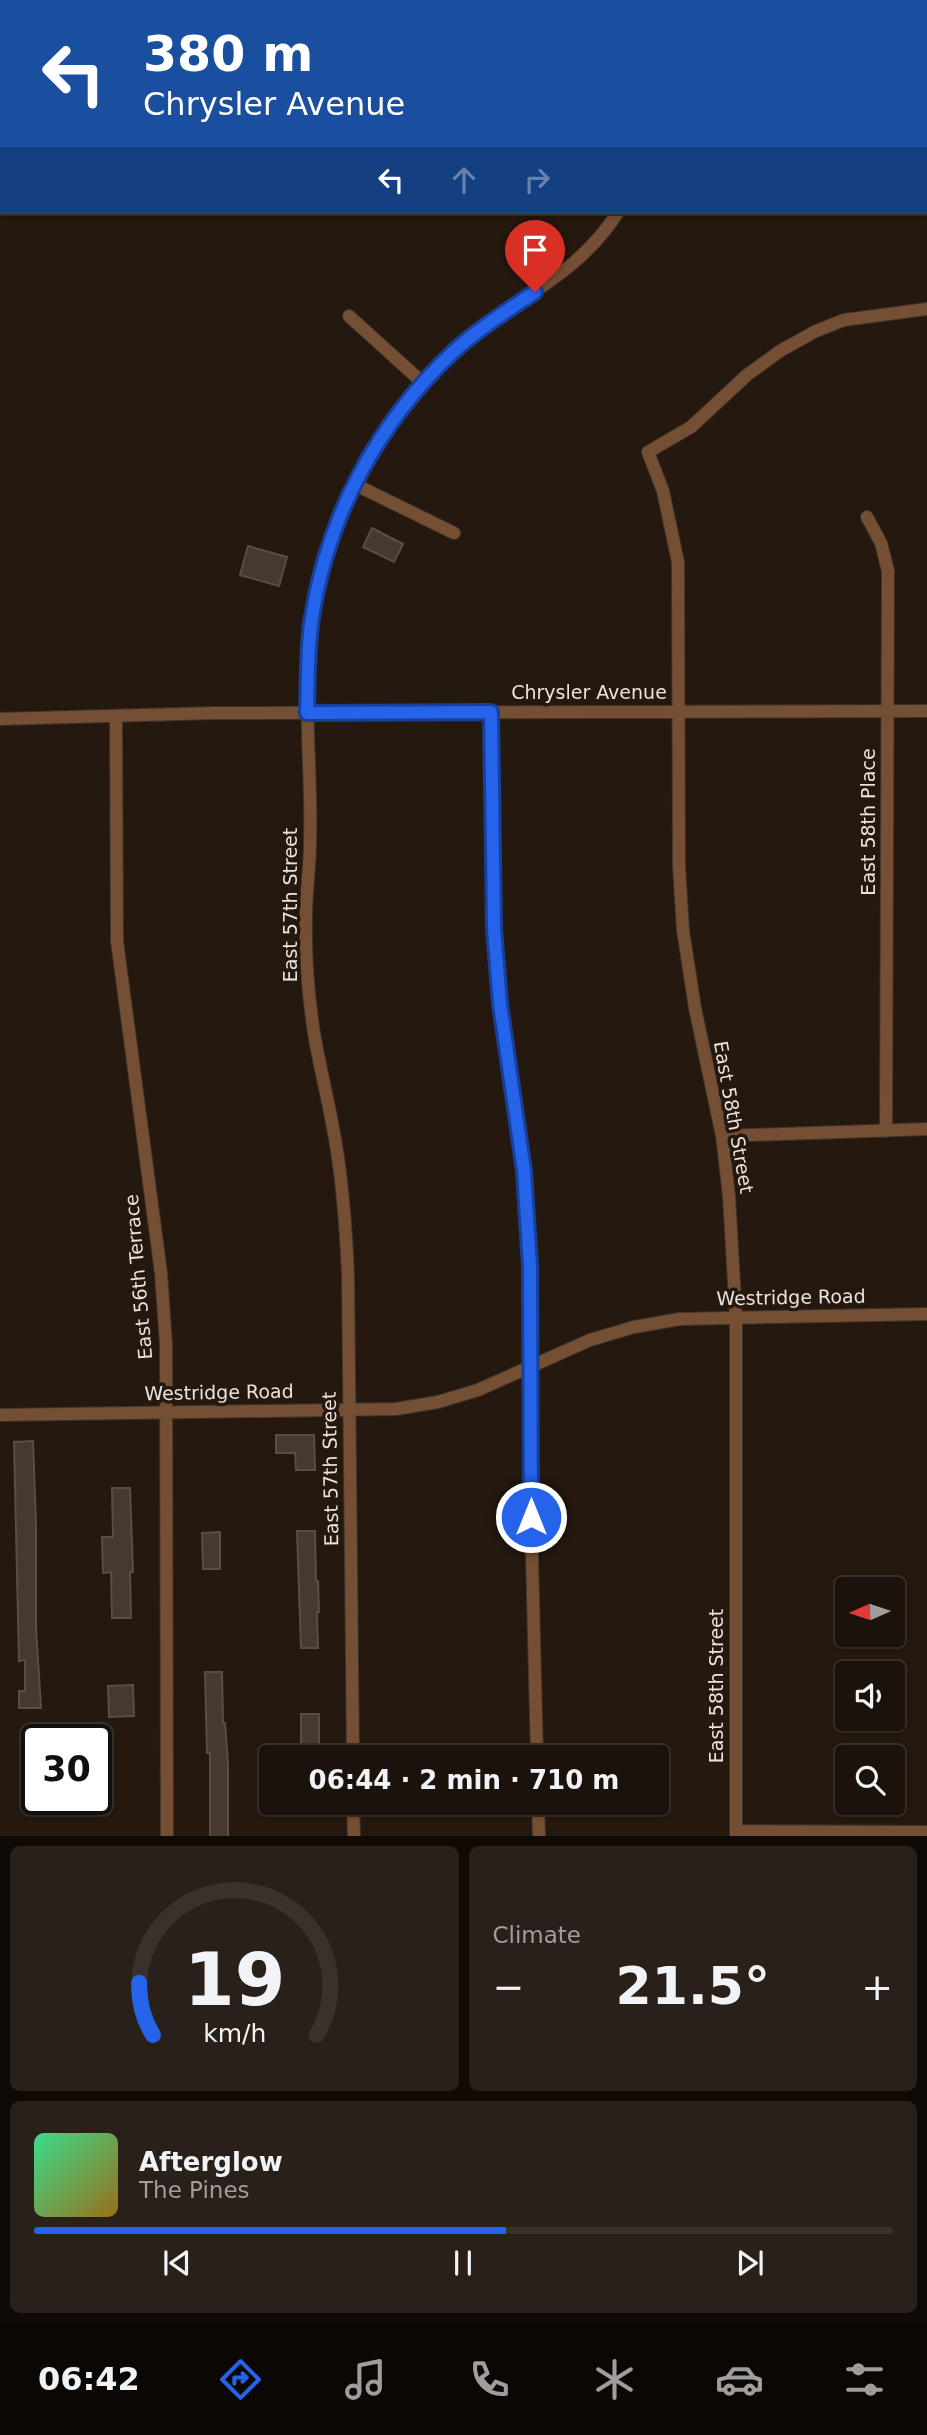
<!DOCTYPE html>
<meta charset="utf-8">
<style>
:root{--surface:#1b120b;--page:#282019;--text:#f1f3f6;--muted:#a09e9d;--line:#39322c;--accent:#2563eb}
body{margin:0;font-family:"DejaVu Sans",sans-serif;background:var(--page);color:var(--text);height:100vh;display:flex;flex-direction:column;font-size:26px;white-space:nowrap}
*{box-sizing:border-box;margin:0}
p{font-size:23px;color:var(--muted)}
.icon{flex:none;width:38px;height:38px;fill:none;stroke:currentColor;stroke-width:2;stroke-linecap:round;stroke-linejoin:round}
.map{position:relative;height:1836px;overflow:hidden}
.details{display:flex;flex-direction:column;gap:10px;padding:10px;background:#0f0a06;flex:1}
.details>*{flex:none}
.banner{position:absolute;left:0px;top:0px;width:928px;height:214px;box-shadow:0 2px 5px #0004,0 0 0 2px var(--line);background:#1a4fa0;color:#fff;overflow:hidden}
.needle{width:46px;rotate:267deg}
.tools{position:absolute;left:835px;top:1577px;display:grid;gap:14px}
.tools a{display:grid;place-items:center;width:70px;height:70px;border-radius:7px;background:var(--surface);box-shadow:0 2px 5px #0004,0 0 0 2px var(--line);font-size:35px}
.speed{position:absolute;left:21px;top:1724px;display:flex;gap:14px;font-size:35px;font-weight:700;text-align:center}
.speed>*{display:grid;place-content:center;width:91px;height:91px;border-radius:50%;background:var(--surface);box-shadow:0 2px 5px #0004,0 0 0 2px var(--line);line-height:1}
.speed .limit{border:4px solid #111;border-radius:10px;background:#fff;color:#111}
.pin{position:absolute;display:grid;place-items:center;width:60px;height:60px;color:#fff;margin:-72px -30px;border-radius:50% 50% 50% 0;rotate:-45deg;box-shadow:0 0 7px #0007}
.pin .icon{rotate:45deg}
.me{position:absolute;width:77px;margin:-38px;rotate:0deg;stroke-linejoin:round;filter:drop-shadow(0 0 5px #0008)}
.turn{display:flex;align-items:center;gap:24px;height:147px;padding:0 28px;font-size:32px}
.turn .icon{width:91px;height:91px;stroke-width:2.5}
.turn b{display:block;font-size:49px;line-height:60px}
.lanes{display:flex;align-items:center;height:66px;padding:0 28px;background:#0003;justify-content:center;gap:35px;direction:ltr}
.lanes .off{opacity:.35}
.big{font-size:52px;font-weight:600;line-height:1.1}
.details .widget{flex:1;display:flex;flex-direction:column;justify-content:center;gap:10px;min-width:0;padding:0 24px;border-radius:10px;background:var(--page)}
.details .dial{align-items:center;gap:0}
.dial svg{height:182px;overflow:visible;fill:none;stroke:var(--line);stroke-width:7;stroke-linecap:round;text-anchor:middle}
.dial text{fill:var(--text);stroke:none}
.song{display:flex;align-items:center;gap:21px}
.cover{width:84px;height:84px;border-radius:10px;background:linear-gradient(135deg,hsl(150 70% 55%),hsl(40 70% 35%))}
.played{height:7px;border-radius:4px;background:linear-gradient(90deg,var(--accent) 55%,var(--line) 55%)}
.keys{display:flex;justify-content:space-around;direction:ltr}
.heat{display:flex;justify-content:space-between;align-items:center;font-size:38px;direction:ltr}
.details .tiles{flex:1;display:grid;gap:10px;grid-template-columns:1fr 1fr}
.widget:last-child{grid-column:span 2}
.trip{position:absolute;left:259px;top:1745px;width:410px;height:70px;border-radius:7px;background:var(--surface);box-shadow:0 2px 5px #0004,0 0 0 2px var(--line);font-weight:600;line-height:70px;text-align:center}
.dock{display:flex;height:112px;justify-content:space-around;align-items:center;background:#0b0704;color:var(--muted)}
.dock .icon{width:49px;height:49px}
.dock .selected{color:var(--accent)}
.dock b{font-size:32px;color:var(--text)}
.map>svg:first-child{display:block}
.building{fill:#473930;stroke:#5c4d43;stroke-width:2}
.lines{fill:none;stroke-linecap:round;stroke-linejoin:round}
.service-casing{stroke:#40342c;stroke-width:8}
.minor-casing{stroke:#40342c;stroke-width:14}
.service{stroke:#754f34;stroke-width:6}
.minor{stroke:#754f34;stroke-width:12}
.route-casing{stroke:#184099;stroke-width:18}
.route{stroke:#2563eb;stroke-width:12}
.labels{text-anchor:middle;stroke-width:7;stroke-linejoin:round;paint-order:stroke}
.street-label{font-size:19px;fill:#ebe2dc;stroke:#24180f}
</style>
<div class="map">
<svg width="927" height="1837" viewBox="0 0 927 1837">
<rect width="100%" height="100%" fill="#24180f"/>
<path class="building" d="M372 528 403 544 394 562 363 547Z
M248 546 287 557 279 586 240 575Z
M276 1435H314L315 1470H296L295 1453H276Z
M33 1441 36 1525V1628L41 1708H19V1691H25V1660L19 1661 14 1442Z
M112 1488H130L133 1572H130L131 1618H112L111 1572 103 1573 102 1537H113Z
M297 1531H315L316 1581H318L319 1612H317L318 1648H301Z
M220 1532V1569H203L202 1533Z
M205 1672H222L223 1723H225L228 1763V1837H210V1753H207Z
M133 1685 134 1716 109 1717 108 1686Z
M301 1714H319V1747H301Z"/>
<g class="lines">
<defs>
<path id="service" d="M101 0 102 2"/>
<path id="minor" d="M641 0 642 2
M709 2 710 0
M349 316 423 383
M354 484 454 533
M867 517 881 543 888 571 886 1131
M491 712 494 929 500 1004 524 1171 530 1266 531 1517 537 1757
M116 716 117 941 161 1273 166 1344 167 1837
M0 719 215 713 927 711
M722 1136 927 1129
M0 1415 396 1409 438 1402 478 1390 590 1340 634 1327 680 1319 927 1314
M353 1757 348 1275C346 1229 343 1184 335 1139 329 1103 320 1069 314 1033 308 994 305 954 306 915 306 891 310 867 310 843 312 784 305 724 308 665 311 577 342 492 392 421 419 382 455 347 493 320 540 287 586 263 618 212
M353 1802 354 1837
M538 1802 539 1837
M736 1831 927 1832
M736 1837V1317L729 1196 722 1136 695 1008 683 930 679 866 678 562 663 491 648 452 691 427 747 375 780 351 816 331 844 320 927 309"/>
</defs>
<use href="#service" class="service-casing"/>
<use href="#minor" class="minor-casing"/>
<use href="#service" class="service"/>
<use href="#minor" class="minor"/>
</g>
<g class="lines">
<defs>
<path id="route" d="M531 1517 530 1266 524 1171 500 1004 494 929 491 712 307 713C308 681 307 648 312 617 328 515 378 423 453 352 478 329 507 311 535 292"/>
</defs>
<use href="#route" class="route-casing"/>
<use href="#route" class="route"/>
</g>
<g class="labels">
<g class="street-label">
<text x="589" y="699">Chrysler Avenue</text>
<text transform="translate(868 822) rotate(-90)" y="7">East 58th Place</text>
<text transform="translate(290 905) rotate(-90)" y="7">East 57th Street</text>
<text transform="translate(734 1117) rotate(80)" y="7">East 58th Street</text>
<text transform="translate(138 1277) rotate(-95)" y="7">East 56th Terrace</text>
<text transform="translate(791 1297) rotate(-1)" y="7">Westridge Road</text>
<text transform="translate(219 1392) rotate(-1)" y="7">Westridge Road</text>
<text transform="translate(330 1469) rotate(-91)" y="7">East 57th Street</text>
<text transform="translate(716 1686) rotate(-90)" y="7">East 58th Street</text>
</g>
</g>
</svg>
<div class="tools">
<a><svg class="needle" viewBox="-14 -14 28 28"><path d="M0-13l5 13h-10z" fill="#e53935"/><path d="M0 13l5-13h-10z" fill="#a09e9d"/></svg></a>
<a><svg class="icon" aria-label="sound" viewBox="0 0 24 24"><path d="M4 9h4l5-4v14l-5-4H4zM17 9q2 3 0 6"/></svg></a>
<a><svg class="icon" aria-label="search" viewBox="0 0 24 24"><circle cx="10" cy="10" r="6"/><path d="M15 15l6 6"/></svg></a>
</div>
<div class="speed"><div class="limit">30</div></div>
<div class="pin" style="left:535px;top:292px;background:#d93025"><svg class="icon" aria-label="arrive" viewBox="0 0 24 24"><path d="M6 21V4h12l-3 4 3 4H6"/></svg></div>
<svg class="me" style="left:531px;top:1517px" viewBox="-20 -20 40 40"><circle r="17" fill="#2563eb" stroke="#fff" stroke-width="3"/><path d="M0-11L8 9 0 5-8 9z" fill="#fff"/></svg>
<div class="trip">06:44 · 2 min · 710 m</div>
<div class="banner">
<div class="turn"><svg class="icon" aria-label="left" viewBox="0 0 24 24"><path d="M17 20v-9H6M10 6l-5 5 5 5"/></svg><div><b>380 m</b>Chrysler Avenue</div></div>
<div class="lanes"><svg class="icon" aria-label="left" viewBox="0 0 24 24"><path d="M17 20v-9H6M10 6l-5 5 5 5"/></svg><svg class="icon off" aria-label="ahead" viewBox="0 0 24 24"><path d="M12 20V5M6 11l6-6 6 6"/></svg><svg class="icon off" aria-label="right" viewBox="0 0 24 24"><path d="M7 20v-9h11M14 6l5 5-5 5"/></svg></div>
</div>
</div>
<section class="details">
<div class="tiles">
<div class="widget dial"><svg viewBox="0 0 100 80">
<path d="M14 69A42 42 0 1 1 86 69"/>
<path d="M14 69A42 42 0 0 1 8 46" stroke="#2563eb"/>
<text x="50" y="56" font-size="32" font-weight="700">19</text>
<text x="50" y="72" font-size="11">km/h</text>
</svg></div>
<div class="widget"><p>Climate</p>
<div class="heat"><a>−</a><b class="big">21.5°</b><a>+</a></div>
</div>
<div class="widget">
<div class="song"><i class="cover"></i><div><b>Afterglow</b><p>The Pines</p></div></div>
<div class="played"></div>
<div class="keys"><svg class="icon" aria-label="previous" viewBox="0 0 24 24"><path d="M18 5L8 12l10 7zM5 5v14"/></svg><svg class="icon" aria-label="pause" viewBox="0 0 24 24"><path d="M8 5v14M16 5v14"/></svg><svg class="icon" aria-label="next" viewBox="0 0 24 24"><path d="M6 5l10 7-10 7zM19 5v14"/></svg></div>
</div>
</div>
</section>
<nav class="dock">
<b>06:42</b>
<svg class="icon selected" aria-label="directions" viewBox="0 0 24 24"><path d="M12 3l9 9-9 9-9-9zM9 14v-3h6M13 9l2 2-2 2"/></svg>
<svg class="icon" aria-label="music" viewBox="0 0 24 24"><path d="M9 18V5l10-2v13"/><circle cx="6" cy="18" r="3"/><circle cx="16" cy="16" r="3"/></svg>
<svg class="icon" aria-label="phone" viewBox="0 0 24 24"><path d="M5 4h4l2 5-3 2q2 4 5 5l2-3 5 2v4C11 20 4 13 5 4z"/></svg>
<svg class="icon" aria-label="climate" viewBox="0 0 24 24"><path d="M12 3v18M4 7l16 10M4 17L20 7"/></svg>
<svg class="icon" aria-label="car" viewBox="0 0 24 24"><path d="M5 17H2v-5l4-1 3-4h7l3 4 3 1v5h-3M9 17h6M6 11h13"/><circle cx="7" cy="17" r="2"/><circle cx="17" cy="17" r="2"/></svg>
<svg class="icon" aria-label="filters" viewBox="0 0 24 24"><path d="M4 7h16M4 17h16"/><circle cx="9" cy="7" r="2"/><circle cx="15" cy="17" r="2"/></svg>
</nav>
